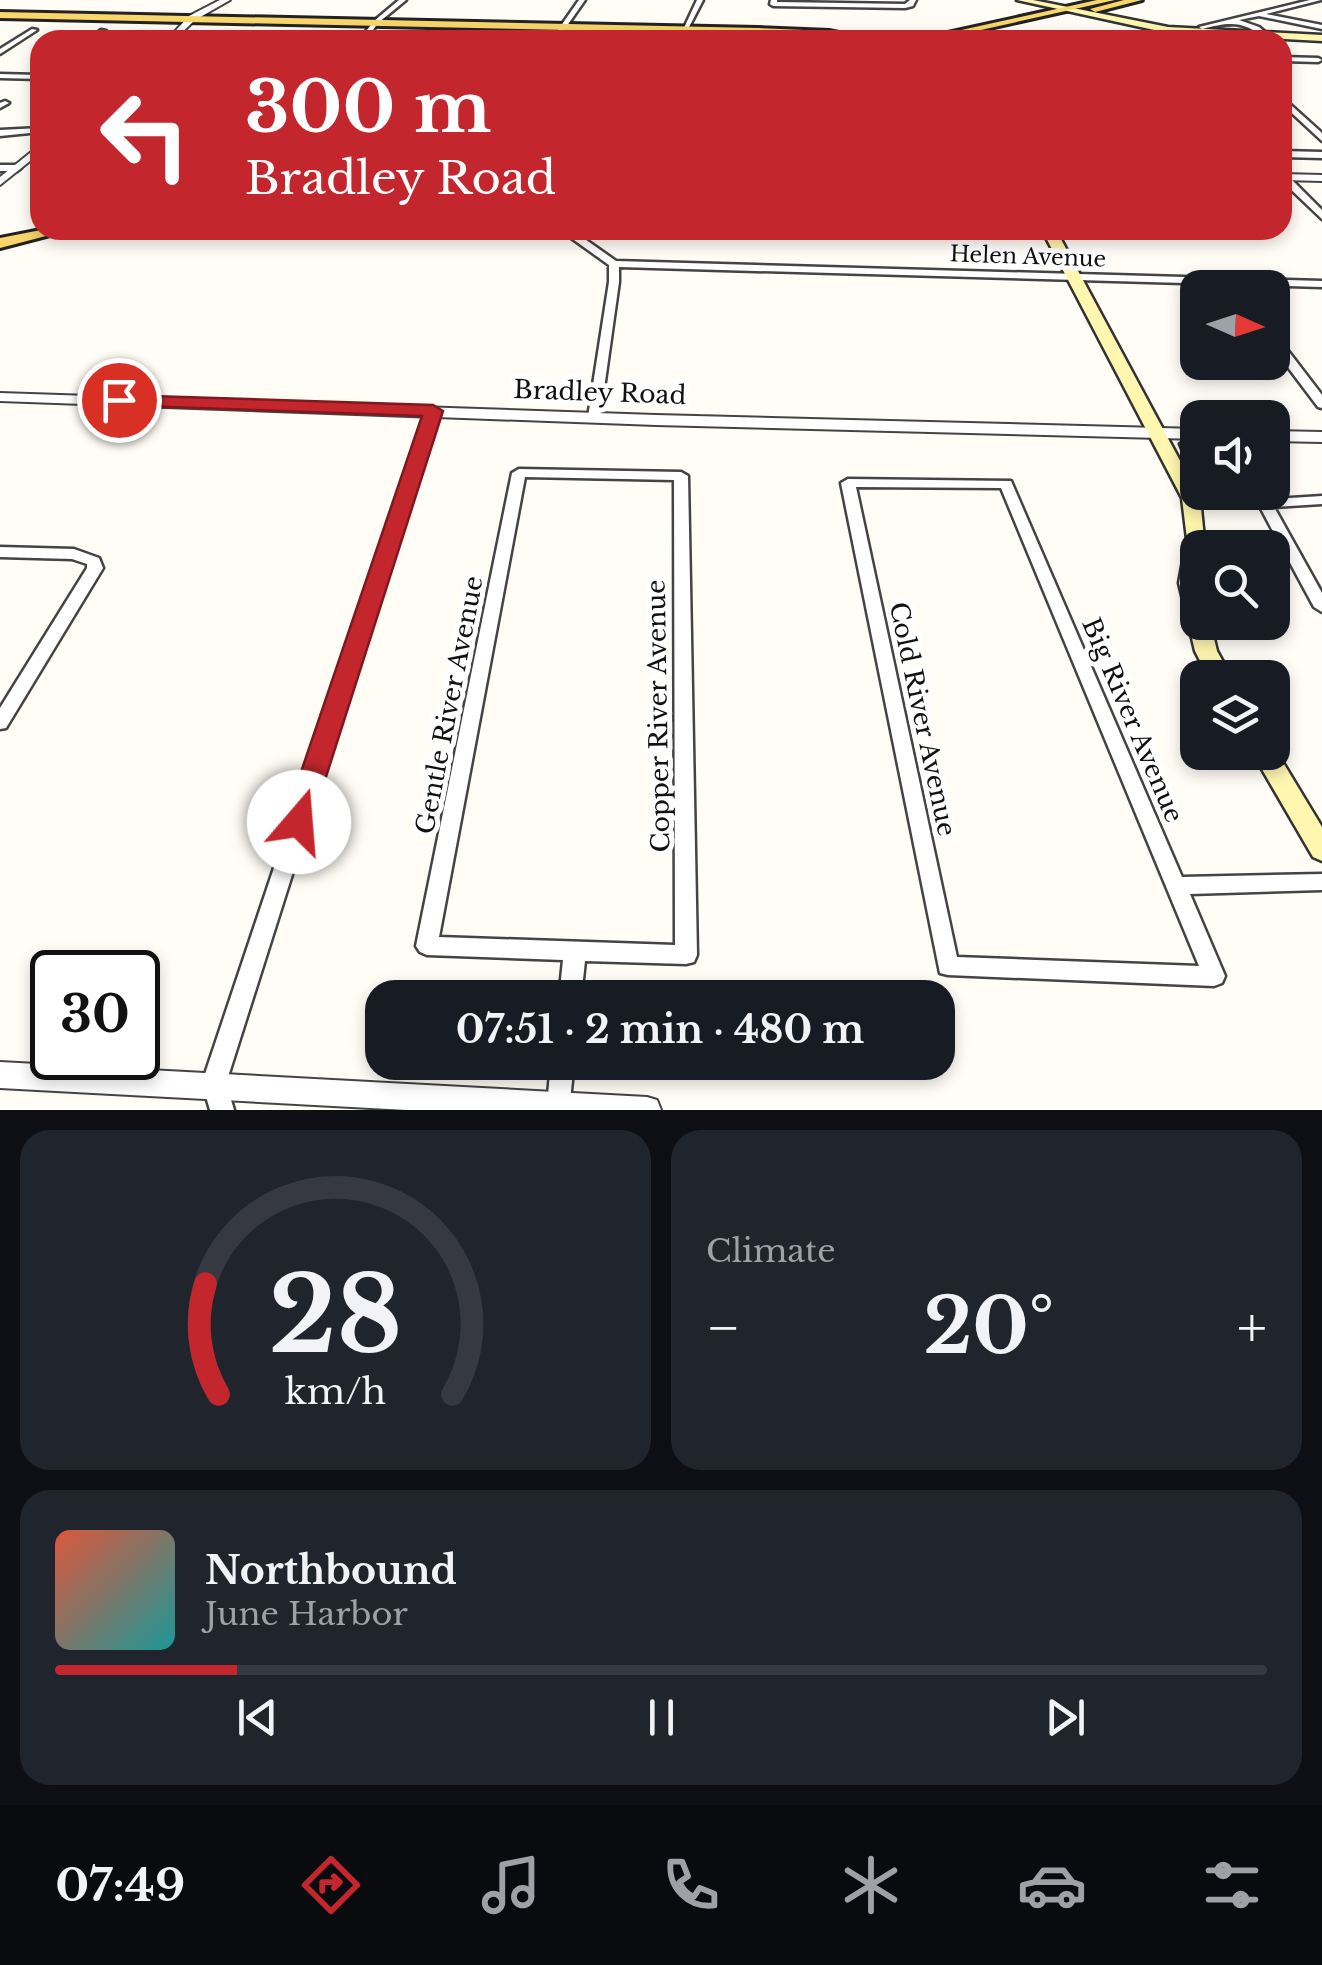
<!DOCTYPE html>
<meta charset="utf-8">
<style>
:root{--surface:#171b24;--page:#20242c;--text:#f1f3f6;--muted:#9ea1a6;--line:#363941;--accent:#c4262e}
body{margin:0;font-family:"Libre Baskerville",serif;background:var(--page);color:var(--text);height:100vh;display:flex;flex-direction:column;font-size:38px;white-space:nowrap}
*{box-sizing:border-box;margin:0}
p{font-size:32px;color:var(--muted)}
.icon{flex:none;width:55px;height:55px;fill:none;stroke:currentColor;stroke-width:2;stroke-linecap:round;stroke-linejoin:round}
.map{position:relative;height:1110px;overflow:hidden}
.panel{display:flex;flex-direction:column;gap:20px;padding:20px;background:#0d0f14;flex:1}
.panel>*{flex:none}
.hud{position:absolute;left:30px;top:30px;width:1262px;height:210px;border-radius:30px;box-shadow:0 5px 15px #0003;background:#c4262e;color:#fff;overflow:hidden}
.needle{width:65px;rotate:93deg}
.buttons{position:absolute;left:1180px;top:270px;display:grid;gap:20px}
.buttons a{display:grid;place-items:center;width:110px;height:110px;border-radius:20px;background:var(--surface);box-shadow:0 5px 15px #0003;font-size:50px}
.speed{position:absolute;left:30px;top:950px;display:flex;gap:20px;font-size:50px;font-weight:700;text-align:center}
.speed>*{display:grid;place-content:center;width:130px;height:130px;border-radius:50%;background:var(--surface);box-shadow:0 5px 15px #0003;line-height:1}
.speed .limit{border:5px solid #111;border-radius:15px;background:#fff;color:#111}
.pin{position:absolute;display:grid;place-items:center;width:85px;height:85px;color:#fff;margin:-42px;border:5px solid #fff;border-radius:50%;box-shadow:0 2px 10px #0007}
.me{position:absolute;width:110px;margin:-55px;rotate:18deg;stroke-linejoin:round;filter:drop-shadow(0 0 8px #0008)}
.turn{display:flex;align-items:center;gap:35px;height:210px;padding:0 50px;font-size:45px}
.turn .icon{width:130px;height:130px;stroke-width:2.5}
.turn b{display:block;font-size:70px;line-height:85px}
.big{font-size:75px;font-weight:800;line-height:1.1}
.panel .card{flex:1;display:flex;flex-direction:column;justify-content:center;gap:15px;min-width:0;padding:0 35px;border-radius:30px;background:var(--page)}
.panel .dial{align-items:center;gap:0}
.dial svg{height:260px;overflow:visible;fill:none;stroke:var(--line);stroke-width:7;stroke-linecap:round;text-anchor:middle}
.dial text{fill:var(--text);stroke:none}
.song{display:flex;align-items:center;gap:30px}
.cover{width:120px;height:120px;border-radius:15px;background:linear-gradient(135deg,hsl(10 70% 55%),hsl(180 70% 35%))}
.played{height:10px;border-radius:5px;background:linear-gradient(90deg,var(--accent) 15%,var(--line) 15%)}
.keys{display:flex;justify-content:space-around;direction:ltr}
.heat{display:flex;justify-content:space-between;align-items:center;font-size:55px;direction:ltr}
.panel .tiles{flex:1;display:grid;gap:20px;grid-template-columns:1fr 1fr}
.card:last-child{grid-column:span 2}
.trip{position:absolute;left:365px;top:980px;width:590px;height:100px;border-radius:30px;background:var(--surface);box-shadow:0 5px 15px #0003;font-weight:800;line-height:100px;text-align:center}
.dock{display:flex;height:160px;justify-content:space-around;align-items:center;background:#090b0e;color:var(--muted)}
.dock .icon{width:70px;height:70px}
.dock .current{color:var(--accent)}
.dock b{font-size:45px;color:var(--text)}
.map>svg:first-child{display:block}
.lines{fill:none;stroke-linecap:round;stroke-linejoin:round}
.minor-casing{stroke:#444;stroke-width:5}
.tertiary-casing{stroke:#444;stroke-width:4}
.secondary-casing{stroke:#333;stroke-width:5}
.primary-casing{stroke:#222;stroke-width:6}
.minor{fill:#fff;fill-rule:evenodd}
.tertiary{fill:#fff;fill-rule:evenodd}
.secondary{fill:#fff6b0;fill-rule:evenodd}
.primary{fill:#f9d66b;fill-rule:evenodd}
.route{fill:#c4262e;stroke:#7f191e;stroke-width:2.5}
.labels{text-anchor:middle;stroke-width:10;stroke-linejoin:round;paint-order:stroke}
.far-street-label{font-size:22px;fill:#111;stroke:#fff}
.street-label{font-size:25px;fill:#111;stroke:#fff}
</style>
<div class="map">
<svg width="1322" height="1110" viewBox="0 0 1322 1110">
<rect width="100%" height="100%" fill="#fffdf5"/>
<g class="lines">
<defs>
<path id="minor" d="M399 0H406L378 23 366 40H359L374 21Z
M579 0H585L557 40H551Z
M697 0H703L688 29 683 30Z
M771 0H777V2L905 4 910 0H916L913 6 905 8 773 6 770 4Z
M1310 0H1321L1266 14 1322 25V29L1259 16 1239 20 1259 27 1274 40H1267C1243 20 1230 22 1202 29L1199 27Z
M32 29 37 30 0 54V49Z
M101 30 106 31 95 40H88Z
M1282 57 1318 58 1322 60 1318 62 1282 61Z
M0 74 40 75V79L0 78Z
M1282 97 1322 133V141L1282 104Z
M5 101 9 103 0 108V103Z
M40 128V132L0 136V130Z
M1282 151 1322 152V158L1282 157Z
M0 165H17L21 168 17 171H0Z
M1282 175H1287L1322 210V219L1282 181Z
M560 230H572L616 261 1322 281V287L619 267V282L600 417 594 421 588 417 609 282V265Z
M1272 334 1276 335 1322 395V408L1318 407 1272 346Z
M433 407 439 411 226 1083 234 1110H210L202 1083 427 411Z
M519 469 681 472 688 476 697 955 694 962 686 964 585 961 581 998H559L563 960 427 955 420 952 416 946 512 473ZM525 477 674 480 675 945 439 937Z
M848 479 1011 481 1182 877 1322 874V890L1190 894 1225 976 1222 983 1214 986 948 975 940 973 841 483ZM856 487 1001 488 1199 966 957 957Z
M1322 496V504L1274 507 1322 593V612L1314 607 1281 546 1197 543 1190 539 1197 535 1276 537 1258 503 1260 500Z
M0 547 74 549 99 558 103 568 6 728 0 729V708L87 568V564L72 559 0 557Z
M551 1062H574L569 1110H549L547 1106Z"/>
<path id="tertiary" d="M220 0H230L195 20 174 40H167L189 16Z
M40 145V153L0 185V177Z
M1282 174 1322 175V181L1282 180Z
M0 393 656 415 1198 429V439L656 425 0 401Z
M1272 431 1322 432V442L1272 441Z
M0 1062 647 1097 657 1100 661 1110H407L0 1088Z"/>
<path id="secondary" d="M1017 0H1033L1168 27 1322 35V41L1168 33Z
M1042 230H1056L1200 498 1205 548H1198V622H1210L1217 651 1232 678H1209L1195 651 1179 583 1187 539 1182 498Z
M1198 432V470L1189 465 1180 444Z
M1273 746 1322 827V861L1313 857 1252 752H1272Z"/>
<path id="primary" d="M1097 0H1115L936 40H916Z
M1124 0H1142L1095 12 1090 9Z
M0 12 758 28 829 31 874 40 758 34 0 18Z
M41 230H69L0 248V238Z"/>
</defs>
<use href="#minor" class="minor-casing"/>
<use href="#tertiary" class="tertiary-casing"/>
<use href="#secondary" class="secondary-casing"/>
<use href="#primary" class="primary-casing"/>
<use href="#minor" class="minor"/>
<use href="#tertiary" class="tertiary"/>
<use href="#secondary" class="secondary"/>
<use href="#primary" class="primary"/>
</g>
<path class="route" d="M119 395 433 405 443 411 309 830 299 833 289 830 284 822 422 416 112 405V396Z"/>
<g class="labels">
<g class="far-street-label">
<text transform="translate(1028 256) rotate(2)" y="8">Helen Avenue</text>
</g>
<g class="street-label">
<text transform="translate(600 392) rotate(2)" y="9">Bradley Road</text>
<text transform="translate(449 705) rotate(-79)" y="9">Gentle River Avenue</text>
<text transform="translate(658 716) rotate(-91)" y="9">Copper River Avenue</text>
<text transform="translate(923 719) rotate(78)" y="9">Cold River Avenue</text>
<text transform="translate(1133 720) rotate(67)" y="9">Big River Avenue</text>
</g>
</g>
</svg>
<div class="buttons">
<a><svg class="needle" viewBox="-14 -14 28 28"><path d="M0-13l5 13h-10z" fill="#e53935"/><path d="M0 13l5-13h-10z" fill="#9ea1a6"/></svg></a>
<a><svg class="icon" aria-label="sound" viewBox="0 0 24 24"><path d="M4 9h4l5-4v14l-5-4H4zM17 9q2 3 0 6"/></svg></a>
<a><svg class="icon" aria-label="search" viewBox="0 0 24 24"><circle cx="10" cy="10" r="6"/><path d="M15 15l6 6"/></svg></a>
<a><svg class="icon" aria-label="layers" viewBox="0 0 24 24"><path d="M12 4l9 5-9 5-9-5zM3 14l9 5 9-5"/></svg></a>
</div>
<div class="speed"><div class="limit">30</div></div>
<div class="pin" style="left:119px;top:400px;background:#d93025"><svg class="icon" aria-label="arrive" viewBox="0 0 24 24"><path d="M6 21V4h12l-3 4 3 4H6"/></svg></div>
<svg class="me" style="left:299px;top:822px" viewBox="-20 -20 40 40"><circle r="19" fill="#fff"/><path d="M0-13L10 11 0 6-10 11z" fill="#c4262e"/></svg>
<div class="trip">07:51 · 2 min · 480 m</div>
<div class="hud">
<div class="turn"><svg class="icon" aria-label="left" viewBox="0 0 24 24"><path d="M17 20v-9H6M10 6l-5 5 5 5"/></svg><div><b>300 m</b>Bradley Road</div></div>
</div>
</div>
<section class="panel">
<div class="tiles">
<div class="card dial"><svg viewBox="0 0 100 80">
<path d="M14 69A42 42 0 1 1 86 69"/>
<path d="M14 69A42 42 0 0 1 10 35" stroke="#c4262e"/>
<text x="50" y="56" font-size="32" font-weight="700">28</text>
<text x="50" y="72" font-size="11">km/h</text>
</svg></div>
<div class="card"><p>Climate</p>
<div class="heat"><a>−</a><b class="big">20°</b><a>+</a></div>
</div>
<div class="card">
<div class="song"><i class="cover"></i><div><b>Northbound</b><p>June Harbor</p></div></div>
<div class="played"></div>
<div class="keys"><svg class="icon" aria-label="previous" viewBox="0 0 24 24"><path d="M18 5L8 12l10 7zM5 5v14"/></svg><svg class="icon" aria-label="pause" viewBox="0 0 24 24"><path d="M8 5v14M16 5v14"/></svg><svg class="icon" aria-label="next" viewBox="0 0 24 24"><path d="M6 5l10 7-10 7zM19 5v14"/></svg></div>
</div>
</div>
</section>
<nav class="dock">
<b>07:49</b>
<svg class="icon current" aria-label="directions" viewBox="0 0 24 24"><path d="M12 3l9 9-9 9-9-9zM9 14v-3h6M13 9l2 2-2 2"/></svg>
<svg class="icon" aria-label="music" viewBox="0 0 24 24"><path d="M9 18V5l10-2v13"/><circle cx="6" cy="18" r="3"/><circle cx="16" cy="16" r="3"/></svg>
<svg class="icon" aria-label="phone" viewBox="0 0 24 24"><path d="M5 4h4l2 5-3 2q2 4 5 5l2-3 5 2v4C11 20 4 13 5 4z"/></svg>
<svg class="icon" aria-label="climate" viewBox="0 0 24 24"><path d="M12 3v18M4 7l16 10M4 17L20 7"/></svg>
<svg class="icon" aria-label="car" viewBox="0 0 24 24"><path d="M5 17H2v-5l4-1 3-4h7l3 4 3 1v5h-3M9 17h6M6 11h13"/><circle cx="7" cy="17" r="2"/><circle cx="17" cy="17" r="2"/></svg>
<svg class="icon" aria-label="filters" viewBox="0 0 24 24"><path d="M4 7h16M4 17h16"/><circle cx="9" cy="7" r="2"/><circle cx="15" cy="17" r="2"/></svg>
</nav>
